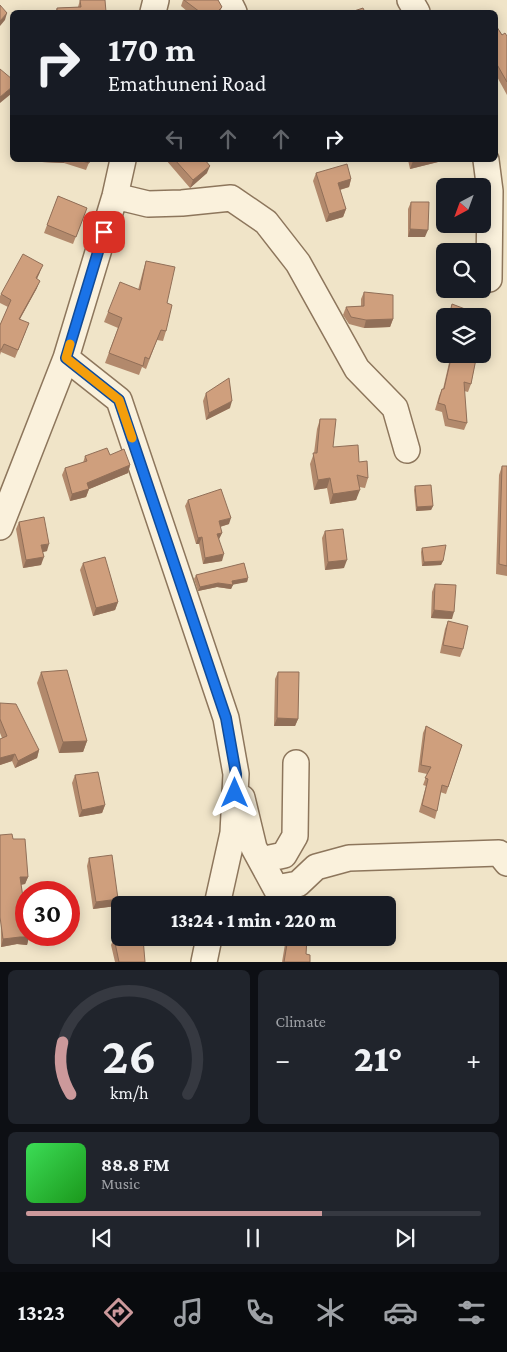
<!DOCTYPE html>
<meta charset="utf-8">
<style>
:root{--surface:#171b24;--page:#20242c;--text:#f1f3f6;--muted:#9ea1a6;--line:#363941;--accent:#cc999b}
body{margin:0;font-family:"Crimson Pro",serif;background:var(--page);color:var(--text);height:100vh;display:flex;flex-direction:column;font-size:19px;white-space:nowrap}
*{box-sizing:border-box;margin:0}
p{font-size:16px;color:var(--muted)}
.icon{flex:none;width:28px;height:28px;fill:none;stroke:currentColor;stroke-width:2;stroke-linecap:round;stroke-linejoin:round}
.map{position:relative;height:962px;overflow:hidden}
.sheet{display:flex;flex-direction:column;gap:8px;padding:8px;background:#0d0f14;flex:1}
.sheet>*{flex:none}
.banner{position:absolute;left:10px;top:10px;width:488px;height:152px;border-radius:8px;box-shadow:0 2px 12px #0003;background:#171b24;color:var(--text);overflow:hidden}
.needle{width:32px;rotate:221deg}
.tools{position:absolute;left:436px;top:178px;display:grid;gap:10px}
.tools a{display:grid;place-items:center;width:55px;height:55px;border-radius:8px;background:var(--surface);box-shadow:0 2px 12px #0003;font-size:25px}
.speed{position:absolute;left:15px;top:881px;display:flex;gap:10px;font-size:25px;font-weight:700;text-align:center}
.speed>*{display:grid;place-content:center;width:65px;height:65px;border-radius:50%;background:var(--surface);box-shadow:0 2px 12px #0003;line-height:1}
.speed .limit{border:8px solid #d22;background:#fff;color:#111}
.pin{position:absolute;display:grid;place-items:center;width:42px;height:42px;color:#fff;margin:-21px;border-radius:10px;box-shadow:0 2px 8px #0006}
.me{position:absolute;width:55px;margin:-28px;rotate:0deg;stroke-linejoin:round;filter:drop-shadow(0 0 4px #0008)}
.turn{display:flex;align-items:center;gap:18px;height:105px;padding:0 15px;font-size:22px}
.turn .icon{width:65px;height:65px;stroke-width:2.5}
.turn b{display:block;font-size:35px;line-height:42px}
.lanes{display:flex;align-items:center;height:48px;padding:0 15px;background:#0003;justify-content:center;gap:25px;direction:ltr}
.lanes .off{opacity:.35}
.big{font-size:38px;font-weight:800;line-height:1.1}
.sheet .widget{flex:1;display:flex;flex-direction:column;justify-content:center;gap:8px;min-width:0;padding:0 18px;border-radius:8px;background:var(--page)}
.sheet .dial{align-items:center;gap:0}
.dial svg{height:130px;overflow:visible;fill:none;stroke:var(--line);stroke-width:7;stroke-linecap:round;text-anchor:middle}
.dial text{fill:var(--text);stroke:none}
.song{display:flex;align-items:center;gap:15px}
.cover{width:60px;height:60px;border-radius:8px;background:linear-gradient(135deg,hsl(130 70% 55%),hsl(120 70% 35%))}
.played{height:5px;border-radius:2px;background:linear-gradient(90deg,var(--accent) 65%,var(--line) 65%)}
.keys{display:flex;justify-content:space-around;direction:ltr}
.heat{display:flex;justify-content:space-between;align-items:center;font-size:28px;direction:ltr}
.sheet .tiles{flex:1;display:grid;gap:8px;grid-template-columns:1fr 1fr}
.widget:last-child{grid-column:span 2}
.trip{position:absolute;left:111px;top:896px;width:285px;height:50px;border-radius:8px;background:var(--surface);box-shadow:0 2px 12px #0003;font-weight:800;line-height:50px;text-align:center}
.tab-bar{display:flex;height:80px;justify-content:space-around;align-items:center;background:#090b0e;color:var(--muted)}
.tab-bar .icon{width:35px;height:35px}
.tab-bar .active{color:var(--accent)}
.tab-bar b{font-size:22px;color:var(--text)}
.map>svg:first-child{display:block}
.lines{fill:none;stroke-linecap:round;stroke-linejoin:round}
.minor-casing{stroke:#8d765c;stroke-width:28}
.minor{stroke:#faf1dc;stroke-width:25}
.wall{fill:#b2896c}
.shaded-wall{fill:#916f58}
.building{fill:#cf9f7d;stroke:#916f58}
.route-casing{stroke:#114b97;stroke-width:12}
.route{stroke:#1a73e8;stroke-width:9}
.slow{stroke:#f59e0b;stroke-width:9}
</style>
<div class="map">
<svg width="507" height="962" viewBox="0 0 507 962">
<rect width="100%" height="100%" fill="#f0e4c8"/>
<g class="lines">
<defs>
<path id="minor" d="M228 0 234 12
M410 0 417 12
M153 12 156 0
M486 160 490 191 489 279
M115 196 148 204 182 203 231 198 266 222 298 263 357 369 395 408 407 450
M66 358 119 400 226 718 236 774 233 833 217 905
M0 527 66 358 115 196 123 160
M242 798 254 848 279 894 278 903
M261 860 284 855 295 836 296 763
M276 888 298 884 316 867 349 858 499 853 507 863
M204 962 209 938"/>
</defs>
<use href="#minor" class="minor-casing"/>
<use href="#minor" class="minor"/>
</g>
<path class="wall" d="M80 0 106 12H55L57 8 78 7Z
M183 0H218L222 7 220 12H188L181 6Z
M495 24 502 35 507 36V95L495 73Z
M42 160H90L86 170 64 163 42 162Z
M166 160H205L207 173 190 188Z
M408 160H438V162L410 169Z
M316 173 351 179 349 187 340 190 346 209 343 217 326 222 313 181Z
M58 196 87 208 73 244 44 233Z
M411 202 425 237H408V209Z
M146 261 167 303 166 331 163 341 157 340 146 369 142 367 139 375 105 363 118 328 104 322 108 312 138 290 143 271Z
M40 272 37 279V288L20 319 26 331 15 358 1 352 0 355V325L8 307 0 303V296L1 294Z
M364 292 393 319 390 327 364 328 349 324 343 315 346 307 361 306V299Z
M445 328V340L443 339Z
M451 354H477L471 384 468 392 464 391 467 423 464 430 445 426 442 412 435 410 439 396 442 389H443Z
M206 393 230 408 206 420 203 401Z
M320 419 333 447 359 462 368 478 365 488 359 487 356 500 330 504 327 488 314 490 310 464 314 453 317 429Z
M110 455 130 465 128 473 89 489 86 497 70 501 62 475 65 468 83 463 85 456Z
M502 466H507V576L496 574 499 475Z
M415 486 433 506 431 510 416 511 414 490Z
M188 500 229 524 220 527 222 533 219 539 222 561 203 564 199 544H196L185 506Z
M19 522 47 551 43 552 41 565 23 568 16 529Z
M325 531 344 568 325 570 322 538Z
M422 548 443 561 441 565 422 566 421 552Z
M83 563 118 602 115 610 93 616 80 570Z
M196 575 248 578 247 582 233 584 231 589 217 587 198 591 194 579Z
M435 584 452 619 431 618 432 592Z
M448 621 463 649 460 657 440 653 445 629Z
M41 672 87 741 83 752 59 753 37 683Z
M278 672 298 719 295 726H274L275 679Z
M0 703 39 750 37 758 15 768 12 761 0 765V739L2 738 0 733Z
M426 726 462 745 446 794 440 792 437 811 435 819 419 812 426 786 423 785 427 774 418 772 423 733Z
M75 775 105 805 102 813 79 817 72 783Z
M0 835 13 839 28 877 25 884 21 885 29 937 27 945 17 944 1 947Z
M89 858 116 906 93 909 87 866Z
M114 938 145 962H115L111 945Z
M286 938H307L306 954 310 962H282Z"/>
<path class="shaded-wall" d="M7 13 5 20 0 26V21Z
M12 87 11 94 0 103V97Z
M43 160H65L64 163 42 162Z
M417 160H438V162L410 169 413 161Z
M210 166 207 173 190 188 193 180Z
M351 179 349 187 335 191 338 183Z
M346 209 343 217 326 222 329 214Z
M410 229 428 230 425 237H408Z
M43 265 40 272 33 286 36 278Z
M40 281 37 288 16 326 19 319Z
M393 319 390 327 364 328 366 320Z
M232 401 230 408 206 420 209 413Z
M130 465 128 473 87 490 89 489 86 497 70 501 72 494 87 483Z
M330 478 327 488 314 490 318 480Z
M360 490 356 500 330 504 333 494Z
M433 506 431 510 416 511 417 507Z
M231 518 229 524 216 528 219 521Z
M222 533 219 539 217 534Z
M202 537 199 544H196L198 538Z
M49 544 47 551 38 553 41 545Z
M224 554 222 561 203 564 205 558Z
M44 557 41 565 23 568 26 560Z
M347 560 344 568 325 570 328 562Z
M443 561 441 565 422 566 424 562Z
M248 578 247 582 231 585 232 581Z
M218 583 233 585 231 589 217 587 198 591 200 587Z
M118 602 115 610 93 616 96 608Z
M434 610 454 612 452 619 431 618Z
M277 718 298 719 295 726H274Z
M87 741 83 752 59 753 63 742Z
M39 750 37 758 15 768 18 761Z
M15 754 12 761 0 765V758Z
M105 805 102 813 79 817 82 810Z
M20 877H28L25 884 17 885Z
M118 899 116 906 93 909 96 902Z
M20 937H29L27 945 17 944 1 947 3 939Z"/>
<path class="building" d="M80 0H105L106 12H57V8L81 7Z
M184 0H218L222 7 217 12H200Z
M0 5 7 13 0 21Z
M363 8 365 12H351Z
M495 24 502 35 505 33 507 36V82L495 61Z
M0 69 12 79V87L0 97Z
M79 160H90L89 163Z
M175 160H205L210 166 193 180Z
M347 164 351 179 338 183 346 209 329 214 316 173Z
M58 196 87 208 76 237 47 225Z
M411 202H429L428 230 410 229Z
M23 254 43 265 36 278 40 281 19 319 29 323 18 350 4 344 1 350H0V325L11 300 1 294Z
M146 261 175 267 167 303 172 305 166 331 161 330 149 359 145 357 143 366 109 353 122 318 108 312 120 282 140 290Z
M364 292 393 295V319L366 320 351 317 346 307 364 306Z
M452 304 486 317 482 337V316H449Z
M452 354H477L471 384 464 382 467 423 448 419 445 405 438 403 442 389H444Z
M229 378 232 401 209 413 206 393Z
M320 419H336L333 447 358 445 359 462 367 461 368 478 357 475 360 490 333 494 330 478 318 480 313 453H317Z
M107 448 110 455 124 449 130 465 87 483 89 489 72 494 65 468 87 461 85 456Z
M502 466H507V566L499 564Z
M431 485 433 506 417 507 415 486Z
M221 489 231 518 219 521 222 533 217 534 224 554 205 558 202 537 198 538 188 500Z
M44 517 49 544 41 545 44 557 26 560 19 522Z
M343 529 347 560 328 562 325 531Z
M446 545 443 561 424 562 422 548Z
M105 557 118 602 96 608 83 563Z
M244 563 248 578 232 581 233 585 218 583 200 587 196 575Z
M435 584 456 585 454 612 434 610Z
M448 621 468 626 463 649 443 645Z
M67 670 87 741 63 742 41 672Z
M278 672H299L298 719 277 718Z
M0 703 16 704 39 750 18 761 15 754 0 758V739L7 736 0 719Z
M426 726 462 745 448 787 442 785 437 811 422 805 428 779 425 778 431 767 421 765Z
M98 772 105 805 82 810 75 775Z
M12 834 13 839H25L28 877H20L26 918V935H29V937H20L3 939 0 917V835Z
M112 855 118 899 96 902 89 858Z
M114 938H143L145 962H119Z
M288 938H307L306 954 310 955V962H284Z"/>
<g class="lines">
<defs>
<path id="route" d="M104 232 66 358 119 400 226 718 236 774 235 793"/>
</defs>
<use href="#route" class="route-casing"/>
<use href="#route" class="route"/>
<path class="slow" d="M70 344 66 358 119 400 132 438"/>
</g>
</svg>
<div class="tools">
<a><svg class="needle" viewBox="-14 -14 28 28"><path d="M0-13l5 13h-10z" fill="#e53935"/><path d="M0 13l5-13h-10z" fill="#9ea1a6"/></svg></a>
<a><svg class="icon" aria-label="search" viewBox="0 0 24 24"><circle cx="10" cy="10" r="6"/><path d="M15 15l6 6"/></svg></a>
<a><svg class="icon" aria-label="layers" viewBox="0 0 24 24"><path d="M12 4l9 5-9 5-9-5zM3 14l9 5 9-5"/></svg></a>
</div>
<div class="speed"><div class="limit">30</div></div>
<div class="pin" style="left:104px;top:232px;background:#d93025"><svg class="icon" aria-label="arrive" viewBox="0 0 24 24"><path d="M6 21V4h12l-3 4 3 4H6"/></svg></div>
<svg class="me" style="left:235px;top:793px" viewBox="-20 -20 40 40"><path d="M0-17L14 15 0 8-14 15z" fill="#1a73e8" stroke="#fff" stroke-width="4"/></svg>
<div class="trip">13:24 · 1 min · 220 m</div>
<div class="banner">
<div class="turn"><svg class="icon" aria-label="right" viewBox="0 0 24 24"><path d="M7 20v-9h11M14 6l5 5-5 5"/></svg><div><b>170 m</b>Emathuneni Road</div></div>
<div class="lanes"><svg class="icon off" aria-label="left" viewBox="0 0 24 24"><path d="M17 20v-9H6M10 6l-5 5 5 5"/></svg><svg class="icon off" aria-label="ahead" viewBox="0 0 24 24"><path d="M12 20V5M6 11l6-6 6 6"/></svg><svg class="icon off" aria-label="ahead" viewBox="0 0 24 24"><path d="M12 20V5M6 11l6-6 6 6"/></svg><svg class="icon" aria-label="right" viewBox="0 0 24 24"><path d="M7 20v-9h11M14 6l5 5-5 5"/></svg></div>
</div>
</div>
<section class="sheet">
<div class="tiles">
<div class="widget dial"><svg viewBox="0 0 100 80">
<path d="M14 69A42 42 0 1 1 86 69"/>
<path d="M14 69A42 42 0 0 1 9 37" stroke="#cc999b"/>
<text x="50" y="56" font-size="32" font-weight="700">26</text>
<text x="50" y="72" font-size="11">km/h</text>
</svg></div>
<div class="widget"><p>Climate</p>
<div class="heat"><a>−</a><b class="big">21°</b><a>+</a></div>
</div>
<div class="widget">
<div class="song"><i class="cover"></i><div><b>88.8 FM</b><p>Music</p></div></div>
<div class="played"></div>
<div class="keys"><svg class="icon" aria-label="previous" viewBox="0 0 24 24"><path d="M18 5L8 12l10 7zM5 5v14"/></svg><svg class="icon" aria-label="pause" viewBox="0 0 24 24"><path d="M8 5v14M16 5v14"/></svg><svg class="icon" aria-label="next" viewBox="0 0 24 24"><path d="M6 5l10 7-10 7zM19 5v14"/></svg></div>
</div>
</div>
</section>
<nav class="tab-bar">
<b>13:23</b>
<svg class="icon active" aria-label="directions" viewBox="0 0 24 24"><path d="M12 3l9 9-9 9-9-9zM9 14v-3h6M13 9l2 2-2 2"/></svg>
<svg class="icon" aria-label="music" viewBox="0 0 24 24"><path d="M9 18V5l10-2v13"/><circle cx="6" cy="18" r="3"/><circle cx="16" cy="16" r="3"/></svg>
<svg class="icon" aria-label="phone" viewBox="0 0 24 24"><path d="M5 4h4l2 5-3 2q2 4 5 5l2-3 5 2v4C11 20 4 13 5 4z"/></svg>
<svg class="icon" aria-label="climate" viewBox="0 0 24 24"><path d="M12 3v18M4 7l16 10M4 17L20 7"/></svg>
<svg class="icon" aria-label="car" viewBox="0 0 24 24"><path d="M5 17H2v-5l4-1 3-4h7l3 4 3 1v5h-3M9 17h6M6 11h13"/><circle cx="7" cy="17" r="2"/><circle cx="17" cy="17" r="2"/></svg>
<svg class="icon" aria-label="filters" viewBox="0 0 24 24"><path d="M4 7h16M4 17h16"/><circle cx="9" cy="7" r="2"/><circle cx="15" cy="17" r="2"/></svg>
</nav>
